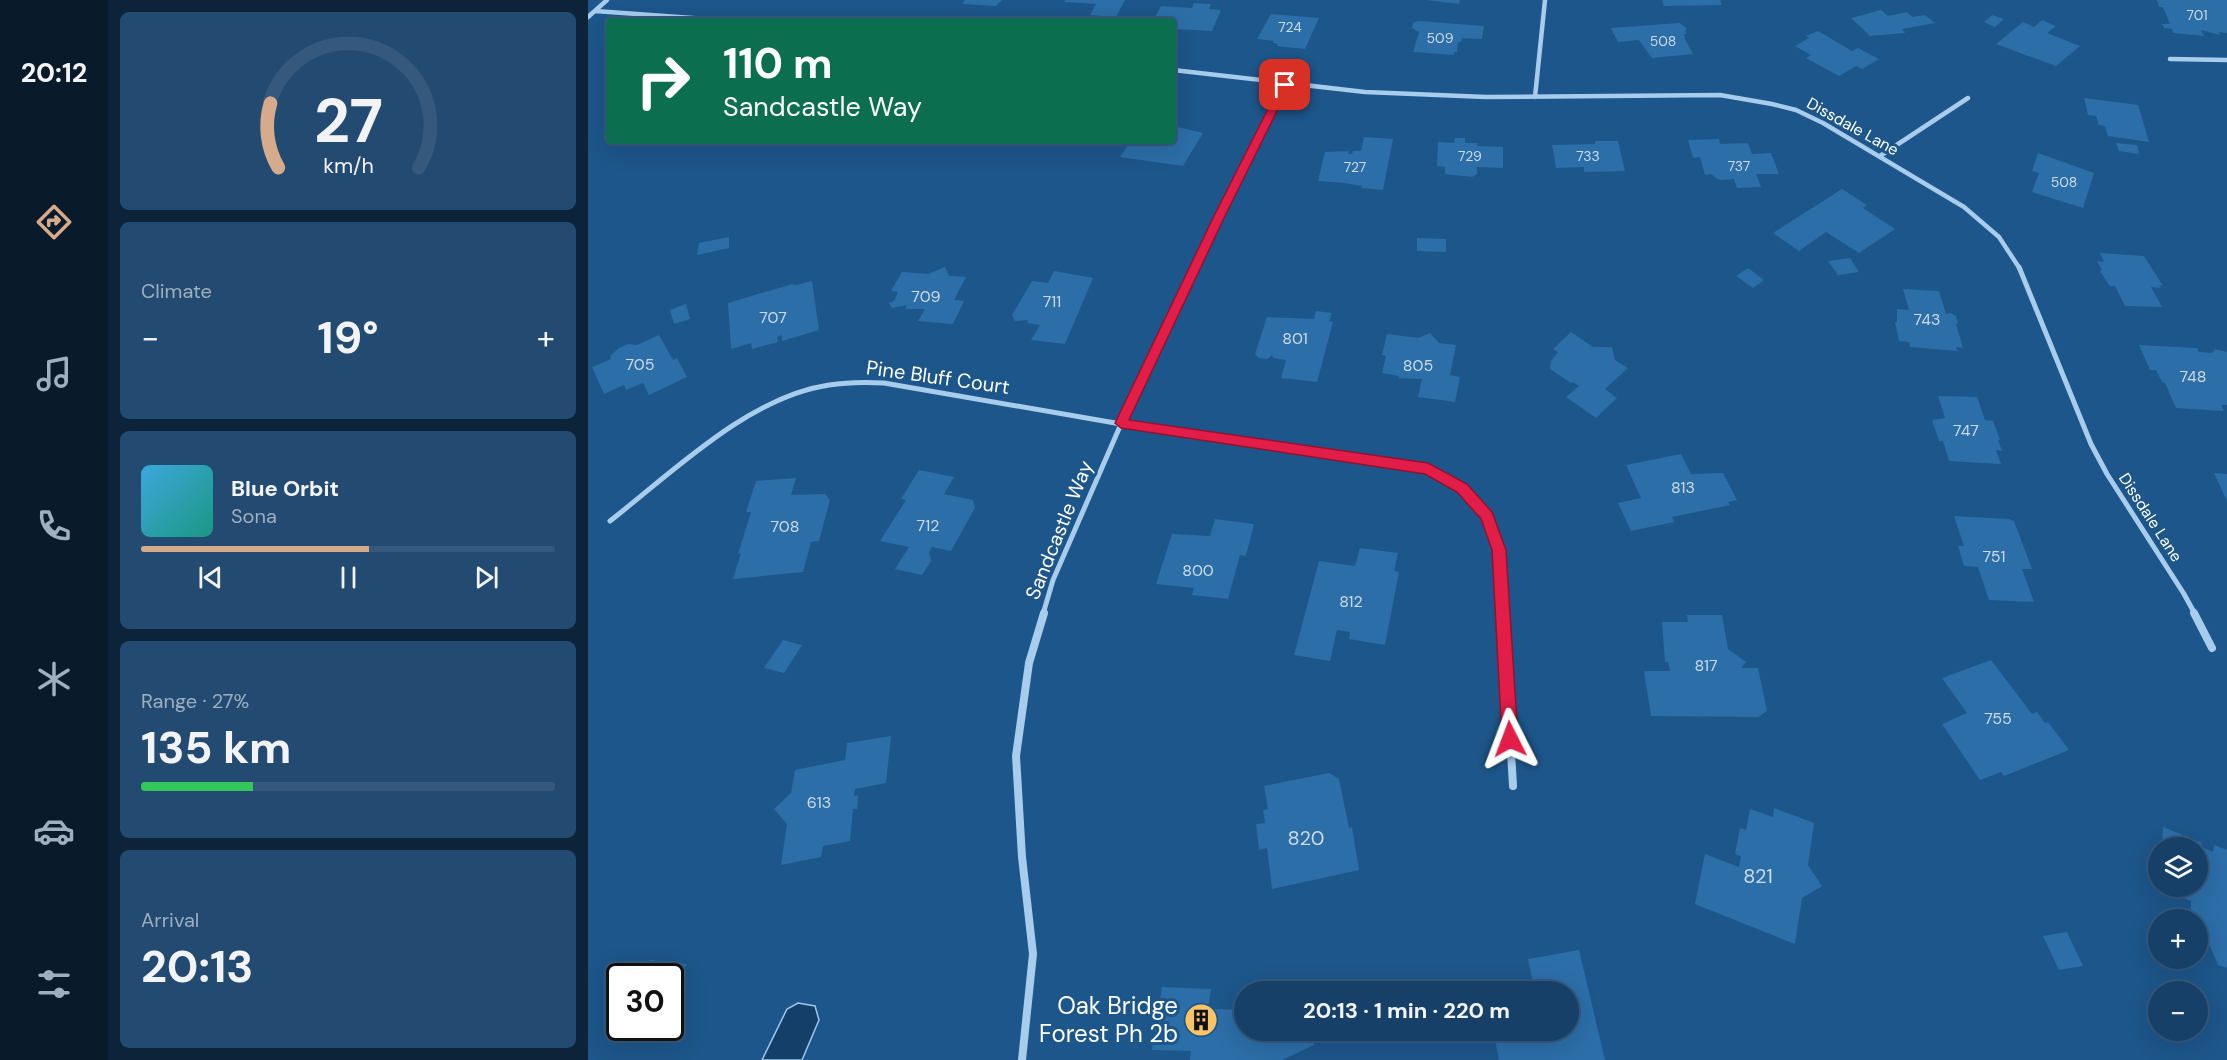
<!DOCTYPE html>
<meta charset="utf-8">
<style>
:root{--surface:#164068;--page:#234b71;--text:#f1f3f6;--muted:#9eafc0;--line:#35597c;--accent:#d6ab8b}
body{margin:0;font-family:"DM Sans",sans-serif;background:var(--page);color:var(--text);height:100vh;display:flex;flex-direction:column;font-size:22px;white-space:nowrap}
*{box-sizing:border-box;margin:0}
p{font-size:20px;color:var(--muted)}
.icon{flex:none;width:33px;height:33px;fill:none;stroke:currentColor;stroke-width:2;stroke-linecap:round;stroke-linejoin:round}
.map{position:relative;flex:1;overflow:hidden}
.drawer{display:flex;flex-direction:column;gap:12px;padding:12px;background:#0c2339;width:480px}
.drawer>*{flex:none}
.guide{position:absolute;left:18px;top:18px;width:570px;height:126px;border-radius:6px;box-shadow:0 6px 24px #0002,0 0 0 2px var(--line);background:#0b6e4f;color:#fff;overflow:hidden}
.controls{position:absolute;left:1560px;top:837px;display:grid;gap:12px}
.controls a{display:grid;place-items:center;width:60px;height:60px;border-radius:50%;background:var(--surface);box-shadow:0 6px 24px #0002,0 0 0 2px var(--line);font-size:30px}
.speed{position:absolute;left:18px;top:963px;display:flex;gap:12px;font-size:30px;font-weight:700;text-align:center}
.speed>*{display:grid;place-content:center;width:78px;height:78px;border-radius:50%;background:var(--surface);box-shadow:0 6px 24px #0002,0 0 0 2px var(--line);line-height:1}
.speed .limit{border:3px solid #111;border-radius:9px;background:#fff;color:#111}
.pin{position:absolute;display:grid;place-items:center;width:51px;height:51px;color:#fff;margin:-26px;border-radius:12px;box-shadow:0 3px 9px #0006}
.me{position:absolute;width:66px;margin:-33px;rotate:357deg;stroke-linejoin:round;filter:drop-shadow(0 0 4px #0008)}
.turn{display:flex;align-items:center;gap:21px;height:126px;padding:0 18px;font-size:27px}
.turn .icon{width:78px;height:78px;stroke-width:2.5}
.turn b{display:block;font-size:42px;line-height:51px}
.big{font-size:45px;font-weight:700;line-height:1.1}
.drawer .tile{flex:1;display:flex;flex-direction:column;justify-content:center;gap:9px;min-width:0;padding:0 21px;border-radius:9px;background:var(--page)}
.drawer .dial{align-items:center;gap:0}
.dial svg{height:156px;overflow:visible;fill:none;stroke:var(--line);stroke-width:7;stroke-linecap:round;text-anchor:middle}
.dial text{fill:var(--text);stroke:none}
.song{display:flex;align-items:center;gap:18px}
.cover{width:72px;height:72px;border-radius:9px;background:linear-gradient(135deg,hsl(200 70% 55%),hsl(170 70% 35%))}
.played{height:6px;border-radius:3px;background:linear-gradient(90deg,var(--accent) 55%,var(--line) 55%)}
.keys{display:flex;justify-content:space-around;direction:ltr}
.heat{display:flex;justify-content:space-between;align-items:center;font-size:33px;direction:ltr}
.charge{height:9px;border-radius:4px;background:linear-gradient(90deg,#34c759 27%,var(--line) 0)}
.trip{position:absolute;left:646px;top:981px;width:345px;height:60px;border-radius:30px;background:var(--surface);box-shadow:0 6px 24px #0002,0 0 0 2px var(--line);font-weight:700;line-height:60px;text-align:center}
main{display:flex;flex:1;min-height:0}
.tabs{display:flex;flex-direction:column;width:108px;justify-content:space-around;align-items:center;background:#091a2a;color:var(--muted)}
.tabs .icon{width:42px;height:42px}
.tabs .selected{color:var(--accent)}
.tabs b{font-size:27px;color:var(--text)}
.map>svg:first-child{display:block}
.water{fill:#133f68;stroke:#9bc8ee;stroke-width:1.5}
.building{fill:#2c6ea8}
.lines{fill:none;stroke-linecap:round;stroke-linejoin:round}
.minor-far2{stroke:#a7ccec;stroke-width:4.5}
.minor-far1{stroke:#a7ccec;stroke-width:5}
.minor{stroke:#a7ccec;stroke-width:8}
.route{fill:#e11d48;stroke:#92132f;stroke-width:1.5}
.labels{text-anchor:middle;stroke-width:6;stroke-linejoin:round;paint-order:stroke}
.far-number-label{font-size:14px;fill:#cadbe9}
.far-street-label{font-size:16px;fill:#fff;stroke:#1d568a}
.number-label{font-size:16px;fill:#cadbe9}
.street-label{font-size:20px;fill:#fff;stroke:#1d568a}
.near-number-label{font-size:20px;fill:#cadbe9}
.near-poi-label{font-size:24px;fill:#fff;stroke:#1d568a;text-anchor:end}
</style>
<main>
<nav class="tabs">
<b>20:12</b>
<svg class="icon selected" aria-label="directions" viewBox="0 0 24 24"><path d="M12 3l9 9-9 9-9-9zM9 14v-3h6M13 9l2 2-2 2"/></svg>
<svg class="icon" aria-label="music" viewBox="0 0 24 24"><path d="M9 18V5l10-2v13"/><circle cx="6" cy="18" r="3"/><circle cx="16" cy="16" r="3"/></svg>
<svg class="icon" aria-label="phone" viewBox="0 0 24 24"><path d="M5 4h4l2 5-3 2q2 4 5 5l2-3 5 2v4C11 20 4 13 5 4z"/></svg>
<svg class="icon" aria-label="climate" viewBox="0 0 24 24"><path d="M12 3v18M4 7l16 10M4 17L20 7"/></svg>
<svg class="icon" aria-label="car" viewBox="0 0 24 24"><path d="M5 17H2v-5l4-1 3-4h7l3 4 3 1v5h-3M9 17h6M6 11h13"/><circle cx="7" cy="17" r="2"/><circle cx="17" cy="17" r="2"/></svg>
<svg class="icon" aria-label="filters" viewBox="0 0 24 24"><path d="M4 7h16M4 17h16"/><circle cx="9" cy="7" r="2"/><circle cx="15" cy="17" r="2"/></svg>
</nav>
<section class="drawer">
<div class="tile dial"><svg viewBox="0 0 100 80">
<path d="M14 69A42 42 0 1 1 86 69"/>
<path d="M14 69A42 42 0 0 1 10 36" stroke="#d6ab8b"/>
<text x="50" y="56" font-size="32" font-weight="700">27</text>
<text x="50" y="72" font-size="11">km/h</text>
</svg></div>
<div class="tile"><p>Climate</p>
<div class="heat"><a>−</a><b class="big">19°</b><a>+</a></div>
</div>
<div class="tile">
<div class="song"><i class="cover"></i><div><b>Blue Orbit</b><p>Sona</p></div></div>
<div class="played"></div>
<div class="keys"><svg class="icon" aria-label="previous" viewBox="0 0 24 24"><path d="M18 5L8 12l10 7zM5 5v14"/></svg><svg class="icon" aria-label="pause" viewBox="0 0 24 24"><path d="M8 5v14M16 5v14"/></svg><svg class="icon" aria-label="next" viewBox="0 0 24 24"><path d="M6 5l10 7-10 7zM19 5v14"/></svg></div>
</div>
<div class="tile"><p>Range · 27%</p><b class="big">135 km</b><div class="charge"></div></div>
<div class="tile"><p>Arrival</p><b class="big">20:13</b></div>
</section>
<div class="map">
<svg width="1639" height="1060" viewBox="0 0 1639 1060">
<rect width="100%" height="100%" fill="#1d568a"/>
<path class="water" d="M210 1003 227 1006 231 1020 214 1060H174L199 1009Z"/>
<path class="building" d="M377 0H414L408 6 374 4Z
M478 0H537L528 17 502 15 508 4 476 2Z
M838 0H872L871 4Z
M1074 0H1132L1134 5 1076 6Z
M1569 0H1639V33L1631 32 1632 35 1613 30 1616 36 1585 33 1584 29 1576 28 1574 24H1582L1575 7H1571Z
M606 3 623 4 621 9 633 10 624 31 585 29V21H565L573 6 604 8Z
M1293 10 1300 16 1319 12 1324 17 1337 15 1347 23 1314 29 1317 33 1282 36 1263 18Z
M683 14 731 18 717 49 689 46 690 44 685 43 686 41 669 39Z
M1404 15 1416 19 1407 27 1396 22Z
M1454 20 1468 26 1459 33 1492 46 1468 66 1408 44 1435 22 1446 27Z
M830 21 896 26 894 39 874 38 873 42H870L869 52H866V55L825 52 831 32 824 28 825 23Z
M1092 23 1099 29 1097 30 1099 34H1096L1097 39 1105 54 1064 58 1051 40 1030 42 1023 28Z
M1230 31 1264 51 1270 48 1291 59 1274 69 1268 66 1251 76 1218 58 1223 55 1207 46 1221 38 1218 36Z
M1496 98 1550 105 1561 142 1520 136 1517 126 1511 125 1508 116 1500 115Z
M585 126 615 133 595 166 532 157 542 141H585Z
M776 137 805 139 795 190 773 188 774 186 757 183 730 181 737 152 761 151 760 154H764L765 151H773Z
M867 138H877V143H889V146L915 147V168L889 167V174L884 177 857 174V167L849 166 850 142 866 143Z
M1131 139 1132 144 1160 143 1164 154 1183 153 1191 174H1168L1173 187 1149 188 1146 179 1131 180 1123 174 1117 175 1112 157 1105 158 1100 140Z
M1007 141H1030L1037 171 996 172V167L968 168 964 145 1007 144Z
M1528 143 1549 145 1551 154 1531 151Z
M1450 153 1506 173 1495 208 1444 192 1451 173 1444 171Z
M1254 189 1279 205 1275 208 1307 229 1271 253 1238 232 1211 251 1185 233Z
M141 237V248L109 255 111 243Z
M829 238 858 239V252L829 251Z
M1512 253 1556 256 1575 286 1571 285 1573 288 1563 287 1574 307 1537 306 1527 286H1522L1512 271 1514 270 1509 261 1516 262Z
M1262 258 1271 272 1250 275 1240 261Z
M357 267 361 276 378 277 366 300 376 301 365 324 330 321 337 309H317L319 305 304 308 301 303 306 301 310 292 303 291 314 272 340 274Z
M1160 268 1176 280 1165 288 1148 276Z
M466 271 505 278 477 344 443 340 452 325 439 323 440 320 427 321 424 315 444 281 460 283Z
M224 281 231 330 194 341V335L189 337 190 342 164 349 163 343 143 349 140 303 204 284 208 285Z
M1315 289 1351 291 1358 314 1363 313 1368 316 1370 323 1368 324 1375 348 1368 347 1370 351 1322 347 1321 342 1311 341 1307 322H1309V309L1321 310Z
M98 304 102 319 86 324 82 310Z
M728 311 744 313 741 321 745 322 729 382 693 378 698 360 685 358 684 355 679 359 671 358 667 354 679 317 726 319Z
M983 332 1005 347H1024L1027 360 1040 368 1017 389 1029 398 1008 418 978 397 991 386 985 382 983 383 962 369 963 361 970 352 965 349Z
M842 333 851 343 868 345 862 375 872 377 867 402 830 397 834 379 810 378 811 376 794 373 798 356 794 355 799 334 830 338Z
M71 335 85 360 89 358 99 377 61 395 55 383 38 390 36 385 16 394 4 367 23 359 22 356 31 348 40 344 49 345Z
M1551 345 1609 348 1611 352 1624 353 1627 349 1639 352V405H1633L1636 411 1588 408 1577 383 1574 382 1568 370H1562Z
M1350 396 1389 397 1397 420 1405 421 1412 440H1410L1414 451 1408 450 1413 464 1361 461 1355 441H1351L1344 420 1357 418Z
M1093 454 1103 474 1135 473 1149 500 1140 502 1142 505 1084 517 1086 522 1043 531 1030 503 1053 498 1038 465Z
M331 470 366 477 356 494 385 500 387 508 363 551 344 547 341 552 343 561 334 575 307 569 321 547 292 541 318 500 313 499Z
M1626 473 1639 474V501Z
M208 478 203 495 237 494 242 500 231 541 223 542 215 572 145 579 153 553 150 554 163 512H158L168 481Z
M1366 516 1421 519 1426 521 1444 569H1434L1446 602 1401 600 1390 567 1376 566 1370 546H1376Z
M627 519 666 524 658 556 652 555 640 599 604 595 606 588 568 584 584 534 622 536Z
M772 548 810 553 806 571 811 572 797 645 761 639 762 632 749 630 742 661 706 655 731 561 767 566Z
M1099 615H1134L1140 649 1158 662 1153 668H1170L1179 711 1170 717 1063 716 1056 671H1082L1080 662H1077L1074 622H1100Z
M195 640 214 645 196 673 176 668Z
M1403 660 1444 714 1449 712 1457 723 1460 722 1481 750 1416 776 1413 772 1392 780 1354 724 1379 713 1354 678Z
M303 736 298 783 267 789 266 796 270 795 269 809H265L262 841 235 846 233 857 193 865 199 824 186 809 203 793 207 770 257 760 259 743Z
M741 773 751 779 761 828 764 827 771 870 684 889 679 848 671 850 668 824 677 823 675 810 680 809 676 786Z
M1186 808 1226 823 1220 865 1234 886 1214 898 1207 944 1107 904 1117 854 1151 867 1153 856 1147 854 1152 828 1158 830 1162 809 1185 817Z
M1575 827 1614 843V847L1625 852 1626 845 1639 850V968L1630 965 1622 946 1610 934V920H1603V901L1573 889V886H1610V848H1574Z
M1479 932 1495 966 1471 970 1455 936Z
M991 950 1017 1060H911L905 1030H981V992H947L940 959Z
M62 960 99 964 82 997V976H53Z
M574 987 623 989 620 1009 657 1010V1030H722L726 1045 694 1060H602L603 1051 564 1050Z"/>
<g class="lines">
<path class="minor-far2" d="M7 11 146 21
M0 17 19 0
M1582 59 1639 60
M585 70 777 92 898 97 1132 95 1184 104 1208 110 1235 123 1376 207 1411 237 1432 269
M947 97 957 0
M1292 156 1380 98
M606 269 697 85"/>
<path class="minor-far1" d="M1431 267 1503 444 1519 474 1596 594 1607 614
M22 521C85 472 160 397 241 385 260 382 278 382 296 383L533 424 840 469C851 475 863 480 873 487 914 516 912 569 915 614
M455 614 465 580 533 424 607 267"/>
<path class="minor" d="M915 613 925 786
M1606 613 1624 648
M434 1060 445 954 434 857 428 756 441 663 456 613"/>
</g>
<path class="route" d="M697 82 702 85 636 218 541 420 840 463 879 484 904 512 918 550 930 739 928 745 922 747 917 745 914 739 904 550 893 519 869 492 837 474 533 428 527 423 625 218 692 85Z"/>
<defs>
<symbol id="building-disc" viewBox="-11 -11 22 22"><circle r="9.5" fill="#fcc465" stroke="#1d568a"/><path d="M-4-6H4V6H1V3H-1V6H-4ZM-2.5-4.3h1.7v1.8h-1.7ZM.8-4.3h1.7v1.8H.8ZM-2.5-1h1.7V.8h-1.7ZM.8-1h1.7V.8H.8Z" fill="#111"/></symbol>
</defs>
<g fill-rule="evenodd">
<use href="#building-disc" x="594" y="1001" width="38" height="38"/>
</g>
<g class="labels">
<g class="far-number-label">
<text x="1609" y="20">701</text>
<text x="702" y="32">724</text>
<text x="852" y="43">509</text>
<text x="1075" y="46">508</text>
<text x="882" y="161">729</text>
<text x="1000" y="161">733</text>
<text x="1151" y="171">737</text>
<text x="767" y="172">727</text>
<text x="1476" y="187">508</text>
</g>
<g class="far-street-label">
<text transform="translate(1265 126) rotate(29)" y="6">Dissdale Lane</text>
<text transform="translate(1563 517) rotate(57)" y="6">Dissdale Lane</text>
</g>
<g class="number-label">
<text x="338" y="302">709</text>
<text x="464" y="307">711</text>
<text x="185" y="323">707</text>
<text x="1339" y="325">743</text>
<text x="707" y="344">801</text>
<text x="52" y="370">705</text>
<text x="830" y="371">805</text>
<text x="1605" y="382">748</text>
<text x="1378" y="436">747</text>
<text x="1095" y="493">813</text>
<text x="340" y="531">712</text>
<text x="197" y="532">708</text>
<text x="1406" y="562">751</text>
<text x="610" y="576">800</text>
<text x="763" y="607">812</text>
<text x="1118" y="671">817</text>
<text x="1410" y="724">755</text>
<text x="231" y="808">613</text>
</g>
<g class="street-label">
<text transform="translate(350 377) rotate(8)" y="7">Pine Bluff Court</text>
<text transform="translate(471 530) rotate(-68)" y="7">Sandcastle Way</text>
</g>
<g class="near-number-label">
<text x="718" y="845">820</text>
<text x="1170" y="883">821</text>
</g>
<g class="near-poi-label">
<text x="590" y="1014">Oak Bridge<tspan x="590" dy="28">Forest Ph 2b</tspan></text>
</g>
</g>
</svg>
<div class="controls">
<a><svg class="icon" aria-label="layers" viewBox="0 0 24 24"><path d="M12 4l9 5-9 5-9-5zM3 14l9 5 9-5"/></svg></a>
<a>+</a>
<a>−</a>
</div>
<div class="speed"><div class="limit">30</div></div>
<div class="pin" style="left:697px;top:85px;background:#d93025"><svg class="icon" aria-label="arrive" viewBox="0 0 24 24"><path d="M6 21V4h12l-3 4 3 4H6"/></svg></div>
<svg class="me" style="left:922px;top:739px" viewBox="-20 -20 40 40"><path d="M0-17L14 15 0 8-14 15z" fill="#e11d48" stroke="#fff" stroke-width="4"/></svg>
<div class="trip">20:13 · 1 min · 220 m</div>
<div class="guide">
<div class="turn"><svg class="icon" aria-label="right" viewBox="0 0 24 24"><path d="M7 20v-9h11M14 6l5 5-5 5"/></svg><div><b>110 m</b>Sandcastle Way</div></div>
</div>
</div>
</main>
